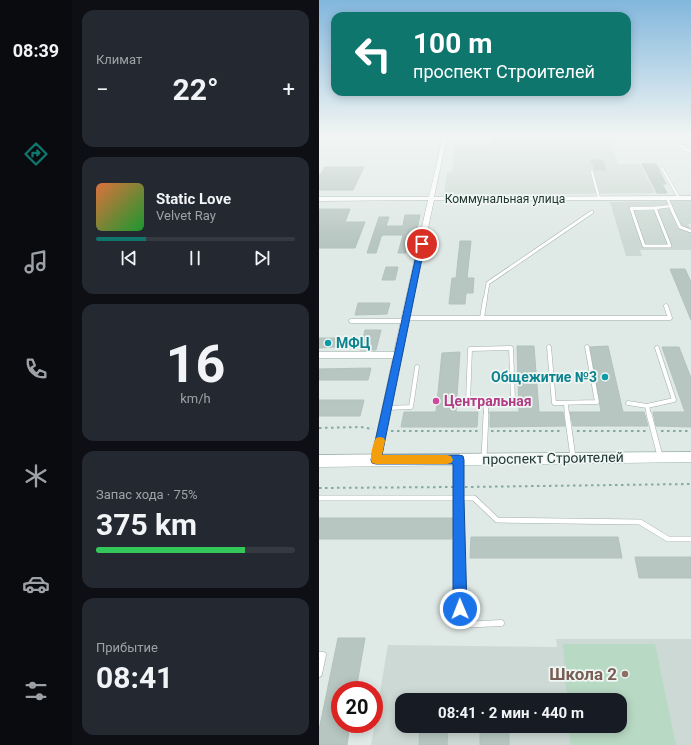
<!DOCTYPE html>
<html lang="ru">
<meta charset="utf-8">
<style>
:root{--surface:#171b24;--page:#242831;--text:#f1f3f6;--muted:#9ea1a6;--line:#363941;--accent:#0f766e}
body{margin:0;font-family:Roboto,sans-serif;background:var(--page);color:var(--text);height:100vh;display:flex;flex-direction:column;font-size:15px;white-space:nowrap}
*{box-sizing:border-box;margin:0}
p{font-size:13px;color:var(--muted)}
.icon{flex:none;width:22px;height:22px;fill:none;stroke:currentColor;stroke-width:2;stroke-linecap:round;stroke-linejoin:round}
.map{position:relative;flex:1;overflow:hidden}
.panel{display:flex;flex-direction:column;gap:10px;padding:10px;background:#0d0f14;width:247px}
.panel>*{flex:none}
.guide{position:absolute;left:12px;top:12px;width:300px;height:84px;border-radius:12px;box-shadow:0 2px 10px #0003;background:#0f766e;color:#fff;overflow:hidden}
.speed{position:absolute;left:12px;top:681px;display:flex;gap:8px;font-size:20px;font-weight:700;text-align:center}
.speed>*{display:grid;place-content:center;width:52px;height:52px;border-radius:50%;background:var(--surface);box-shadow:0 2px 10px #0003;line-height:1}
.speed .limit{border:6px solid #d22;background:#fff;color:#111}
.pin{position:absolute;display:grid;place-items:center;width:34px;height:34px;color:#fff;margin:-17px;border:2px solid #fff;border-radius:50%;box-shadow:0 1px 4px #0007}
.me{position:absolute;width:44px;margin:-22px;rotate:359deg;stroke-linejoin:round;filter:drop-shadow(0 0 3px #0008)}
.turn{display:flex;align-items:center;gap:14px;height:84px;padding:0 16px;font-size:18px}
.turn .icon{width:52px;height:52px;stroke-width:2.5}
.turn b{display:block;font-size:28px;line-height:34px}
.big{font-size:30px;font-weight:700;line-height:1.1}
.panel .card{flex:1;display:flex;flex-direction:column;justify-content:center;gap:6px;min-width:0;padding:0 14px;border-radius:12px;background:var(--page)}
.panel .dial{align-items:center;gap:0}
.dial b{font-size:52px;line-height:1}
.song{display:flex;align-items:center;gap:12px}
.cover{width:48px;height:48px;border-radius:6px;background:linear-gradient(135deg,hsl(20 70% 55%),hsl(130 70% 35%))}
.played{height:4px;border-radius:2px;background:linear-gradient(90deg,var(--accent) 25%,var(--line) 25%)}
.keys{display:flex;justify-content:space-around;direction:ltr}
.heat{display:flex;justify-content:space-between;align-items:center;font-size:22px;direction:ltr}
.charge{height:6px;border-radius:3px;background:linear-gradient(90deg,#34c759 75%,var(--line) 0)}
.trip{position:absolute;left:76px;top:693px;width:232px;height:40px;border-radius:12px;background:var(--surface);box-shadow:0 2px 10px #0003;font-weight:700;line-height:40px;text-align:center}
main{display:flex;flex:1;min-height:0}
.tabs{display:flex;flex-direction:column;width:72px;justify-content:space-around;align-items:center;background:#090b0e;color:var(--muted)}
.tabs .icon{width:28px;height:28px}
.tabs .current{color:var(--accent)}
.tabs b{font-size:18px;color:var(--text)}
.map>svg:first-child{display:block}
.built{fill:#cdd9d4;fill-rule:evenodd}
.green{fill:#b8d9c4}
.building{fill:#b7c6c1;stroke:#b2c2bd}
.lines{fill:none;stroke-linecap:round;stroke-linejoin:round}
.lane-far4-casing{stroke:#a2b0ac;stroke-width:3}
.lane-far3-casing{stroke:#a2b0ac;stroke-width:4}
.lane-far2-casing{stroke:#a2b0ac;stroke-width:5}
.lane-far1-casing{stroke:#a2b0ac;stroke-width:6}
.lane-casing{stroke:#a2b0ac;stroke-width:7}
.street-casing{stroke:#a2b0ac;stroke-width:1}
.secondary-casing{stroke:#9fb4ae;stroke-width:1}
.path{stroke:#81aba1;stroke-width:2;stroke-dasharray:2.5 3.5;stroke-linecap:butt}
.lane-far4{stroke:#fff;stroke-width:2.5}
.lane-far3{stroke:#fff;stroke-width:3}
.lane-far2{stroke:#fff;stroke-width:4}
.lane-far1{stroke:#fff;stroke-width:5}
.lane{stroke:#fff;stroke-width:6}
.street{fill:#fff;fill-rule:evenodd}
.secondary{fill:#fff;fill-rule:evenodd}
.route{fill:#1a73e8;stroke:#114b97}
.slow{fill:#f59e0b}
.culture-dot{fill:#0f9aa8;stroke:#eff6f3;stroke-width:1.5}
.hotel-dot{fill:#d1479c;stroke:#eff6f3;stroke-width:1.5}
.education-dot{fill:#8d6e63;stroke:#eff6f3;stroke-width:1.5}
.labels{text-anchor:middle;stroke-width:3.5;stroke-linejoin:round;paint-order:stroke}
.far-street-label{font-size:12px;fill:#213834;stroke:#eff6f3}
.culture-label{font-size:14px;font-weight:bold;fill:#0d838f;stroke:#eff6f3;text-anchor:start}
.hotel-label{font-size:14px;font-weight:bold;fill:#b23c85;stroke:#eff6f3;text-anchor:start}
.street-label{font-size:14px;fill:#213834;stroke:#eff6f3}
.near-education-label{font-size:17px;font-weight:bold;fill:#785e54;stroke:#eff6f3;text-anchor:end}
</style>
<main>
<nav class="tabs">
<b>08:39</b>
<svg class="icon current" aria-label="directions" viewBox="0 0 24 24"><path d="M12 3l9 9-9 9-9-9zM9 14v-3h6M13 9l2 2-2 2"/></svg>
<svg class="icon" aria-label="music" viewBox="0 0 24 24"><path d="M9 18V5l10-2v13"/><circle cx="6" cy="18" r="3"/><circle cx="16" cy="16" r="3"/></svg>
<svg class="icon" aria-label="phone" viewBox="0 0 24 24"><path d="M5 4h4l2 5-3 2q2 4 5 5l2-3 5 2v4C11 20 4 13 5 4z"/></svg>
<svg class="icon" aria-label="climate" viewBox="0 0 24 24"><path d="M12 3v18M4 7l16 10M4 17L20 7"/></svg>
<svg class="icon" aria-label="car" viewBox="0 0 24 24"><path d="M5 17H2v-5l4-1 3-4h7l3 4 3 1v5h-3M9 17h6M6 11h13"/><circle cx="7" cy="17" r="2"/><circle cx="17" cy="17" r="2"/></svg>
<svg class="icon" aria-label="filters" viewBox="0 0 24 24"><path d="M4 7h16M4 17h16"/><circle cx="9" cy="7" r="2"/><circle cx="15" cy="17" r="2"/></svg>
</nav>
<section class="panel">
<div class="card"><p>Климат</p>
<div class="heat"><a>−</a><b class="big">22°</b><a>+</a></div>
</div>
<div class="card">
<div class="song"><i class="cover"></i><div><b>Static Love</b><p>Velvet Ray</p></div></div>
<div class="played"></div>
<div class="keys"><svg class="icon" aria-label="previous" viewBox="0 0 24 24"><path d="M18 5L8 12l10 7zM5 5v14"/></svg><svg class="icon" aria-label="pause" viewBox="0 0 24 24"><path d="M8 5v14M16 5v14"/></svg><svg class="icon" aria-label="next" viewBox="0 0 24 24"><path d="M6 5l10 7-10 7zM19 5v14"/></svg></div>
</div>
<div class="card dial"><b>16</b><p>km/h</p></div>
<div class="card"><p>Запас хода · 75%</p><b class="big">375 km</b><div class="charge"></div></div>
<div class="card"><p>Прибытие</p><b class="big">08:41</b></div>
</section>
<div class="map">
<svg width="372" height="745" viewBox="0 0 372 745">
<rect width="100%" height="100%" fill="#dfe9e5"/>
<path class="built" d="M173 136H224L225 143H291L299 164H321L336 193 125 195 128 172 133 171 136 145H172Z
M372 201V224H369L372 230V250H321L323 256H307L291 202Z
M237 639H372V745H52L69 645 238 647ZM83 700H301V726H83Z"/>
<path class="green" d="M244 644H336L357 745H251L250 726H301V700H248Z"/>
<path class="building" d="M272 160H284L287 170H276Z
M323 164H337L347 184H343L348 193H338Z
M6 167H45L34 190H0V176Z
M0 209H31L26 222H46L36 248H0Z
M86 215H101L97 234 91 235 87 253H79L84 235H64L62 237 57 253H48L60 217H70L67 226H84Z
M141 241H152L148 278H155L154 293H147L146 304H130L133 278H137Z
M67 267H79L76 280H63Z
M351 269H366L372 282V320Z
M39 303H71L68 314 36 315Z
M46 330H62L57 350H41Z
M0 338H19L16 347 0 348Z
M198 346H215L220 412H244L246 426 171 427V412H200Z
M289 346 304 412H325L329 426H254L251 412H282L271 347Z
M343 347H360L372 378V427L337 426 334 412H366Z
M141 352 137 412H159L158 427H82L85 412H117L123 353Z
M52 368 49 380H0V369Z
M0 400H45L41 416H0Z
M0 518H134L133 539H0Z
M152 537H299L303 558H151Z
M316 557H372V578H320Z
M19 638H46L37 690H21V724H31L28 745H0V730Z
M101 726H129L128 745H100Z
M161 726H190V745H161Z"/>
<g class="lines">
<defs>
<path id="lane-far4" d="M362 146 367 150 372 151
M343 168 360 198
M273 172 280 198
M348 198 353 209
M336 208 352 206
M312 209 336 208"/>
<path id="lane-far3" d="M312 208H336L351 246H325Z
M336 208H339
M352 208 361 227 372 231
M166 300 169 283 273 212"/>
<path id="lane-far2" d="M87 318H351L347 306
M163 318 166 299
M32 321H86
M230 347 235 403 278 402 268 347
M192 348 194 401 167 403 149 402 151 349Z
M309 403 328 406 355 400 338 348
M247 404 248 415
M328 406 330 415
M68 408 92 407 98 367
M167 415V403"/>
<path id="lane-far1" d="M248 414 254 457
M330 414 341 456
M165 459 167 414
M0 498H155L178 520 321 522 349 539H372
M140 561V460"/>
<path id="lane" d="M140 560 141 625 182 623
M0 655H4L0 674"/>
<path id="street" d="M124 136H128L115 197 372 196V200H115L82 355 62 460 60 463 57 464 54 463 52 460 74 358H0V352H75L109 200 0 201V197H110Z"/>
<path id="secondary" d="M372 452V462L0 467V455Z"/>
</defs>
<use href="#lane-far4" class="lane-far4-casing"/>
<use href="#lane-far3" class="lane-far3-casing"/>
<use href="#lane-far2" class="lane-far2-casing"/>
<use href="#lane-far1" class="lane-far1-casing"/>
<use href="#lane" class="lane-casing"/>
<use href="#street" class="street-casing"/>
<use href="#secondary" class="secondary-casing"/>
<path class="path" d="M0 428 42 427 54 429
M72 431H160
M172 431H244
M258 431H328
M342 431H372
M146 487 372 484
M0 488 134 487"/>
<use href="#lane-far4" class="lane-far4"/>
<use href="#lane-far3" class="lane-far3"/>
<use href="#lane-far2" class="lane-far2"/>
<use href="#lane-far1" class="lane-far1"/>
<use href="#lane" class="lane"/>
<use href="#street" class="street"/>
<use href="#secondary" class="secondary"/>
</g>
<linearGradient id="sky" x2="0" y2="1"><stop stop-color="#82b7dd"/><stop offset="0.56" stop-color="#f1f5f3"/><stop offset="1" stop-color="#f1f5f3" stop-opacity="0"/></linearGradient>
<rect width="372" height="241" fill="url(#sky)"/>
<path class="route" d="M100 242 106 244 63 455H140L144 456 145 460V498L148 609 146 614 141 616 136 614 134 609V464H57L53 463 52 460Z"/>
<path class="slow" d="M61 437 65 438 66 441 63 455H128L132 456 134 460 132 463 128 464H57L53 463C50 457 54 444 57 438Z"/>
<g class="culture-dot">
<circle cx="9" cy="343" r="4"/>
<circle cx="286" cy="377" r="4"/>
</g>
<circle class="hotel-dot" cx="117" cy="401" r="4"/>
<circle class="education-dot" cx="306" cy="674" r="4"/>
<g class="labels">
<g class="far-street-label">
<text x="186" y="203">Коммунальная улица</text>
</g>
<g class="culture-label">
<text x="17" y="348">МФЦ</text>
<text x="278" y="382" text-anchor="end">Общежитие №3</text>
</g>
<g class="hotel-label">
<text x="125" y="406">Центральная</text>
</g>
<g class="street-label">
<text transform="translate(234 458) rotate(-1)" y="5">проспект Строителей</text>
</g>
<g class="near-education-label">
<text x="298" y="680">Школа 2</text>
</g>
</g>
</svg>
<div class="speed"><div class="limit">20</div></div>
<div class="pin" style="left:103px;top:244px;background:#d93025"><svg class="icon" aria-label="arrive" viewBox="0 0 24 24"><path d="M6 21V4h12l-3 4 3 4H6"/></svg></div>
<svg class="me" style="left:141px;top:609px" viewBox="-20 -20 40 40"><circle r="17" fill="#1a73e8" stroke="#fff" stroke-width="3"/><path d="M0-11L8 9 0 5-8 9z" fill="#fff"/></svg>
<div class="trip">08:41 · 2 мин · 440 m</div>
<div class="guide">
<div class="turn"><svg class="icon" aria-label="left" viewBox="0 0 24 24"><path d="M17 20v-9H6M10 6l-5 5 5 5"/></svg><div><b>100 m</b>проспект Строителей</div></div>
</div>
</div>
</main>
